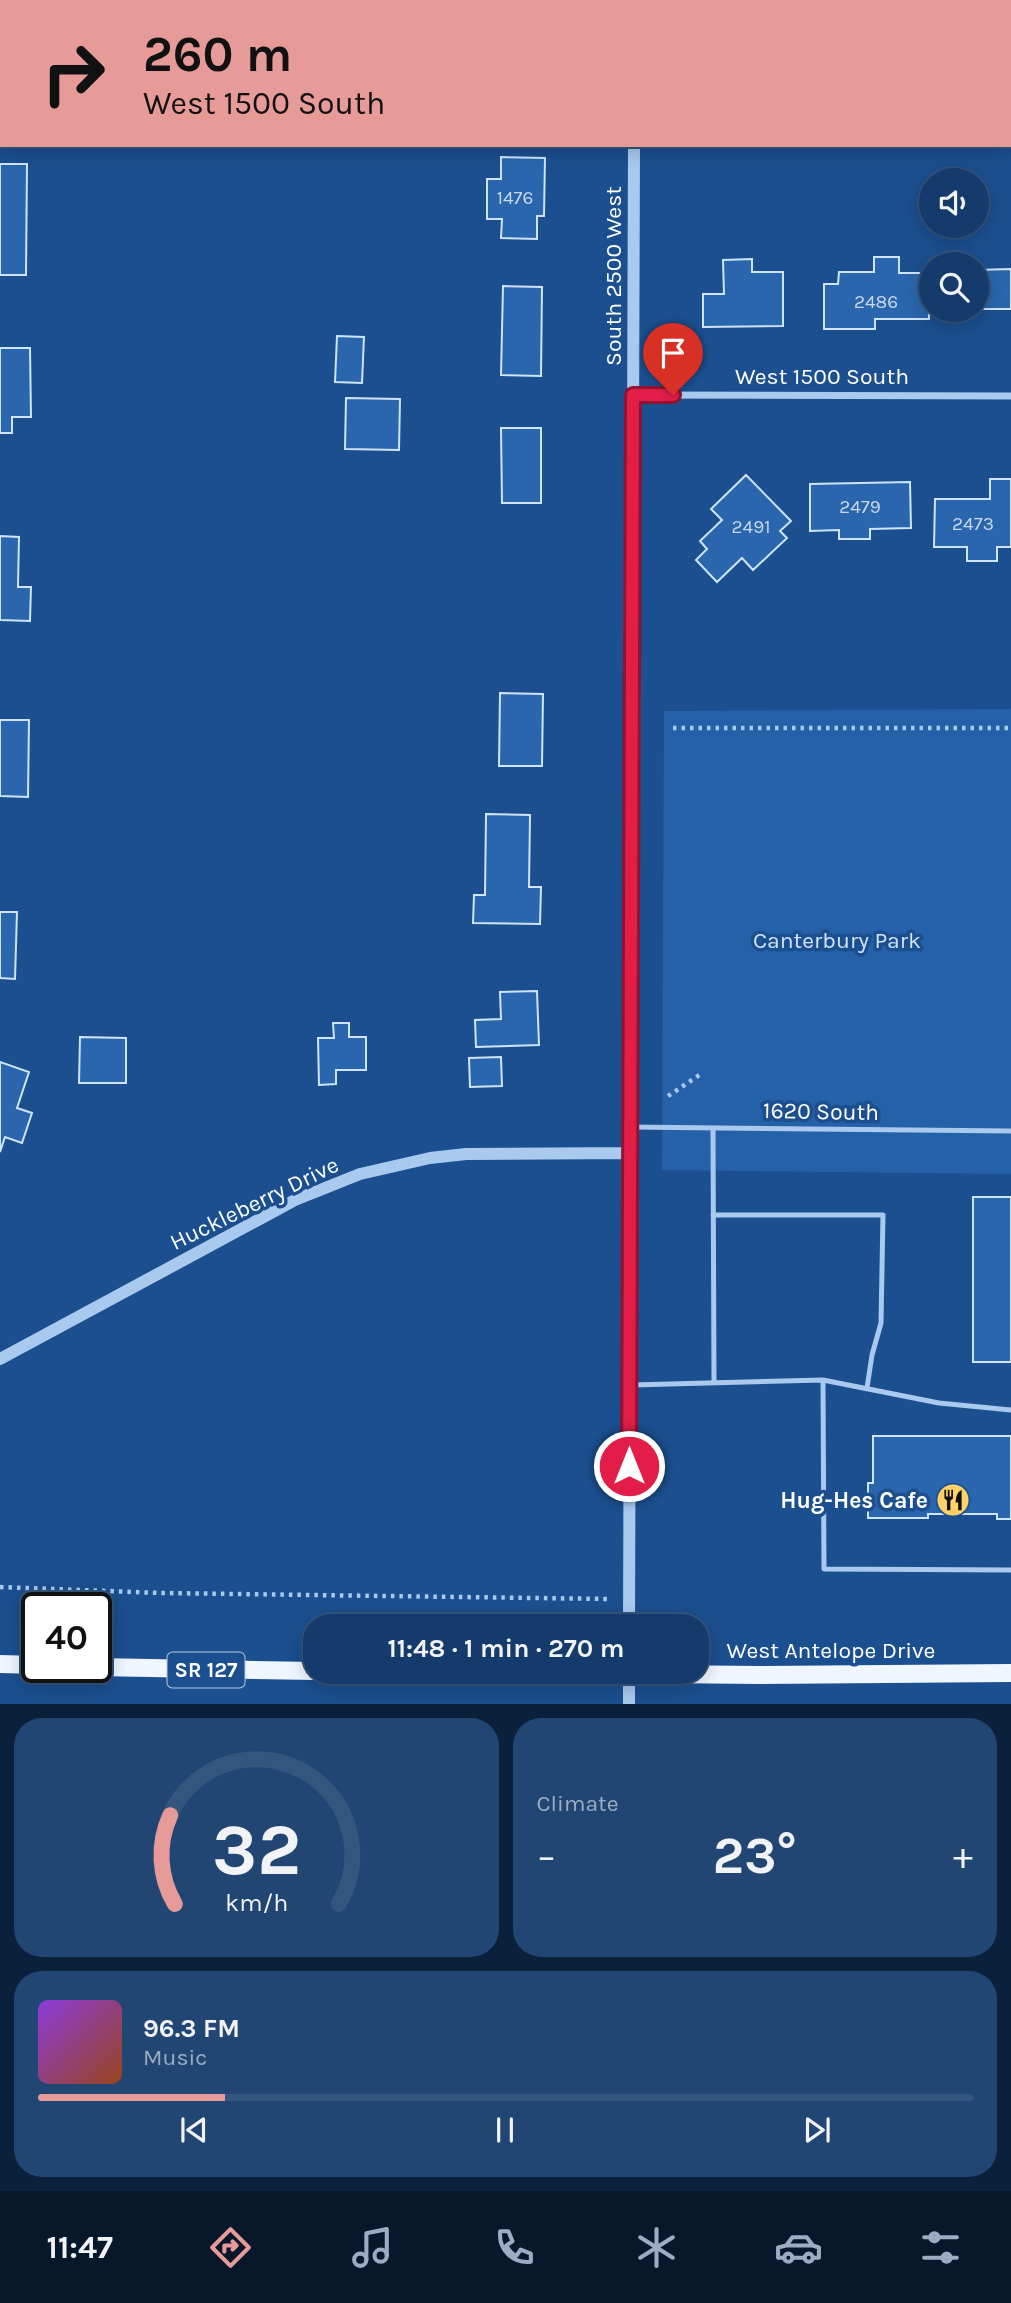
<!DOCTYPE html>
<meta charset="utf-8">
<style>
:root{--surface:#143b6b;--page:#214673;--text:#f1f3f6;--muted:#9dadc1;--line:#33557e;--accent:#e69b98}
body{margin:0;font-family:Karla,sans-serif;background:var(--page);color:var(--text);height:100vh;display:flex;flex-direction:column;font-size:26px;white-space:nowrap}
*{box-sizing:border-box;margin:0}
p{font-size:23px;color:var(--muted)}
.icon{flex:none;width:38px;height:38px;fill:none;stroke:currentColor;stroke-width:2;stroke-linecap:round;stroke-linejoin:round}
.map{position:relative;height:1704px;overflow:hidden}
.panel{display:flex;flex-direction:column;gap:14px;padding:14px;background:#0b203b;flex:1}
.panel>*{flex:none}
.banner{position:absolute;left:0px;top:0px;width:1012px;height:147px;box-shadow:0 4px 18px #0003,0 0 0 2px var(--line);background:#e69b98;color:#111;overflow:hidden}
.controls{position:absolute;left:919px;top:168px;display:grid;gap:14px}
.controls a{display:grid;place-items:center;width:70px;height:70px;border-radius:50%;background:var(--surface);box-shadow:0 4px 18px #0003,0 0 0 2px var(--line);font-size:35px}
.speed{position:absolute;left:21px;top:1592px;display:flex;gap:14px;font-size:35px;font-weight:700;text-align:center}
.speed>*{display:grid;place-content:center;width:91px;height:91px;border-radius:50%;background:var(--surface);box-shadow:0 4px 18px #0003,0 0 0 2px var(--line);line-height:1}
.speed .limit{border:4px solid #111;border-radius:10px;background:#fff;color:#111}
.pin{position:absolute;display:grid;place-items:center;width:60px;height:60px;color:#fff;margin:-72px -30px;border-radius:50% 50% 50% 0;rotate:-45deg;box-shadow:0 0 7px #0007}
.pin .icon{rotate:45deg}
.me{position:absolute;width:77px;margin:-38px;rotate:0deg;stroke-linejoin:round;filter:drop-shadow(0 0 5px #0008)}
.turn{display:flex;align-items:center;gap:24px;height:147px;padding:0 28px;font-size:32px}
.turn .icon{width:91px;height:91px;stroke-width:2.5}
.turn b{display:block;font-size:49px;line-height:60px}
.big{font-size:52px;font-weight:700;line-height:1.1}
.panel .card{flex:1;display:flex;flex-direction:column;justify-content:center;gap:10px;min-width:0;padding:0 24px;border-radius:28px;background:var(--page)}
.panel .dial{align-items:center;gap:0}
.dial svg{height:182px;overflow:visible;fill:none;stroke:var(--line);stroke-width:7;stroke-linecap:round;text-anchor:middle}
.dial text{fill:var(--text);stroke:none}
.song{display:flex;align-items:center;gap:21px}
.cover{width:84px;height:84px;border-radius:10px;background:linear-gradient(135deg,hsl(270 70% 55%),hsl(20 70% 35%))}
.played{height:7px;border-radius:4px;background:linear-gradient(90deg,var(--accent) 20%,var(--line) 20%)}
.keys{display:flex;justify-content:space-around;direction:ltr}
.heat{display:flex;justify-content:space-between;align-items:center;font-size:38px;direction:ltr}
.panel .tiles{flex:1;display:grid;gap:14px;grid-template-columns:1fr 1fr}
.card:last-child{grid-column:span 2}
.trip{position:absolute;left:303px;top:1614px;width:406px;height:70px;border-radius:28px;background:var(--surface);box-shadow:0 4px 18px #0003,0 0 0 2px var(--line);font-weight:700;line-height:70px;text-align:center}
.tab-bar{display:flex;height:112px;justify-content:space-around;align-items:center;background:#08182b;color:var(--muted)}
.tab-bar .icon{width:49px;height:49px}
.tab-bar .on{color:var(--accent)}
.tab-bar b{font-size:32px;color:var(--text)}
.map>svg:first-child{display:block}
.green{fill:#2461a8}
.building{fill:#2a66ad;stroke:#cfe3fa;stroke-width:2}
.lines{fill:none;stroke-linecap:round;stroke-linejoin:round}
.path{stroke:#a9c9ee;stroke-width:4.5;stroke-dasharray:3.5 5;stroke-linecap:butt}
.service{stroke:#a9c9ee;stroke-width:5}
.minor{stroke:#a9c9ee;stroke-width:7}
.tertiary{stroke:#a9c9ee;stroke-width:12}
.primary{stroke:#f0f6ff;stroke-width:18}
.route-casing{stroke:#92132f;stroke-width:18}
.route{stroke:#e11d48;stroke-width:12}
.labels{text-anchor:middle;stroke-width:7;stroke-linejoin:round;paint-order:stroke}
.number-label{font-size:19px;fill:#cad9ea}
.shield{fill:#1b4f8f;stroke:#bbcadd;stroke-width:2}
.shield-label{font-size:21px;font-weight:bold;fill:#fff}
.street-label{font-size:23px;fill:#fff;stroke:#1b4f8f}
.park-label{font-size:23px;fill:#cfe3fa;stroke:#1b4f8f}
.poi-label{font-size:23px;font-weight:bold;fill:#fff;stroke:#1b4f8f;text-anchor:end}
</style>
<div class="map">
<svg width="1011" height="1705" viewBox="0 0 1011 1705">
<rect width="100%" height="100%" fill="#1b4f8f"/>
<path class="green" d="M1011 709V1174L662 1170 664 711Z"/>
<path class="building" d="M963 0H1011V40L1010 2H963Z
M501 157 545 158 544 216H537V239L501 238 502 219H487V179H501Z
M0 164H27L26 275H0Z
M874 257H899V273H929V319H875V329H824V284H838L839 272H874Z
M752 259V272H783V326L703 327V294H724L723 260Z
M1011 269V309H976V270Z
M503 286 542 287 541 376 501 375Z
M337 336 364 337 362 383 335 382Z
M0 348H30L31 417H12V433H0Z
M346 398 400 399 399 450 345 449Z
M501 428H541V503H502Z
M746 475 791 521 780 531 787 538 753 570 742 558 717 582 696 560 707 549 700 541 722 520 711 509Z
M990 479H1011V547H997V561H967V547H934L935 499H990Z
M910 482 911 528 870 529V539H839V530L810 531V484Z
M0 536 19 537 18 587H31L30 621 0 620Z
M500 693 543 694 542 766H499Z
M0 720H29L28 797 0 796Z
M486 814 530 815 529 887H541L540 924 473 923 474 895H485Z
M0 912H17L15 979 0 978Z
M537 991 539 1045 476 1047 475 1020 501 1019 500 992Z
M333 1023H349V1037H366V1070H336V1084L319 1085 318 1038H334Z
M80 1037 126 1038V1083H79Z
M501 1057 502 1086 470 1087 469 1058Z
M0 1062 29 1072 17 1108 32 1113 22 1143 5 1137 0 1152Z
M973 1197H1011V1362H973Z
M873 1436H1011V1519H997V1514H928V1518H868V1483H873Z"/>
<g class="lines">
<path class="path" d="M673 728H1011
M668 1096 701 1074
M0 1587 161 1593 611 1599"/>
<path class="service" d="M630 1127 1011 1131
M713 1128 714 1382
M713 1215H883L881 1323 872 1355 867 1388
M823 1380 824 1569 1011 1570
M632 1385 823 1380 939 1403 1011 1410"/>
<path class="minor" d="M633 395 1011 396"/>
<path class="tertiary" d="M635 2V0
M0 1359 295 1200 360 1174 430 1158 466 1154 630 1153
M629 1626 634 145
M629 1671V1705"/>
<path class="primary" d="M0 1664 37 1665
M96 1667 315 1671
M357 1671 760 1675 1011 1673"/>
</g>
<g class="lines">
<defs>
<path id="route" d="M629 1466 633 395H673"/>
</defs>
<use href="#route" class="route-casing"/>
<use href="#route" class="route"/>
</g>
<defs>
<symbol id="restaurant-disc" viewBox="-11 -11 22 22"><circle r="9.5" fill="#ffd166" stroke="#1b4f8f"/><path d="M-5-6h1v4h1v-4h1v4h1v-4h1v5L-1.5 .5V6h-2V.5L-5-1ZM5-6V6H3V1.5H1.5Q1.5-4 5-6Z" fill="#111"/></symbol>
</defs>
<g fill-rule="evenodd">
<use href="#restaurant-disc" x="934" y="1481" width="38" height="38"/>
</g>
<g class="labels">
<g class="number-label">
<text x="515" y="204">1476</text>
<text x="876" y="308">2486</text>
<text x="860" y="513">2479</text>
<text x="973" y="530">2473</text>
<text x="751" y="533">2491</text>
</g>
<rect class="shield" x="167.5" y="1652.5" width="77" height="35" rx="5"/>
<g class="shield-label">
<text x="206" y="1677">SR 127</text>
</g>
<g class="street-label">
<text transform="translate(613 276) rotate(-90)" y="8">South 2500 West</text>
<text x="822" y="384">West 1500 South</text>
<text transform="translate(821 1111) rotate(1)" y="8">1620 South</text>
<text transform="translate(254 1203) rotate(-26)" y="8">Huckleberry Drive</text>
<text x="831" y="1658">West Antelope Drive</text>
</g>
<g class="park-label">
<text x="837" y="948">Canterbury Park</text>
</g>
<g class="poi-label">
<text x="928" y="1508">Hug-Hes Cafe</text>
</g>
</g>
</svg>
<div class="controls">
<a><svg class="icon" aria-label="sound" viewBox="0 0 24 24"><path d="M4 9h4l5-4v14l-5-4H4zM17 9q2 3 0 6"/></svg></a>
<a><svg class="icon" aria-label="search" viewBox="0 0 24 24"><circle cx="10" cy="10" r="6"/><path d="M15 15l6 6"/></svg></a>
</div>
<div class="speed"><div class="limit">40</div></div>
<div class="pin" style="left:673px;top:395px;background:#d93025"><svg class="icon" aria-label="arrive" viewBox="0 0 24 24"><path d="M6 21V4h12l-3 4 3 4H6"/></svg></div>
<svg class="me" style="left:629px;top:1466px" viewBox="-20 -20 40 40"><circle r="17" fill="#e11d48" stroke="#fff" stroke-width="3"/><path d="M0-11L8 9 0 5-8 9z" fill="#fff"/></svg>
<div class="trip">11:48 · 1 min · 270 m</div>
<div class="banner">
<div class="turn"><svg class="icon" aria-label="right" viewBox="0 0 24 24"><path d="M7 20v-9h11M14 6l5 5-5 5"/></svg><div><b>260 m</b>West 1500 South</div></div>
</div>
</div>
<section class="panel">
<div class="tiles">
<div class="card dial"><svg viewBox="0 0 100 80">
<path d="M14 69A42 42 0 1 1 86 69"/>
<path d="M14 69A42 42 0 0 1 12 30" stroke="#e69b98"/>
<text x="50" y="56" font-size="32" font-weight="700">32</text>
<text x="50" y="72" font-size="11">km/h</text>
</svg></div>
<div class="card"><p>Climate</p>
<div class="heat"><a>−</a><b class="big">23°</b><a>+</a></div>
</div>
<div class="card">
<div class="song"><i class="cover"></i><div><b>96.3 FM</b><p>Music</p></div></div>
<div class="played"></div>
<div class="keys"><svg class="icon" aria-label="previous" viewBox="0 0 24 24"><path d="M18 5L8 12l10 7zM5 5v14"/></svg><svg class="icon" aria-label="pause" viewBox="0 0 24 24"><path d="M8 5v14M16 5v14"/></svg><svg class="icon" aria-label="next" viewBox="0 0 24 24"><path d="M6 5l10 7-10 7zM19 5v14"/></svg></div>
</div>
</div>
</section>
<nav class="tab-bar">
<b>11:47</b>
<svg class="icon on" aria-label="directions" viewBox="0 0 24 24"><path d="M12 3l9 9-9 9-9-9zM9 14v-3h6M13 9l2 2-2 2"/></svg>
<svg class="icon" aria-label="music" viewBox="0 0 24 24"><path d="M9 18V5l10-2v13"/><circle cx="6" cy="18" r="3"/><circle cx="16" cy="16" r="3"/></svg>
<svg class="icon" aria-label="phone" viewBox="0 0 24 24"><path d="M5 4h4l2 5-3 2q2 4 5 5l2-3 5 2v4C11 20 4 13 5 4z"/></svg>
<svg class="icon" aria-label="climate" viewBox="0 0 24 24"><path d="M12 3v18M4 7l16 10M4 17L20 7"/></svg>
<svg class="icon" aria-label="car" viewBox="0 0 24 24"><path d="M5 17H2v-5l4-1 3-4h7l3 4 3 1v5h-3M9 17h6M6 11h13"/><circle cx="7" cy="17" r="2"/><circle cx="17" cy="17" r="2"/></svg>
<svg class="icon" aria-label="filters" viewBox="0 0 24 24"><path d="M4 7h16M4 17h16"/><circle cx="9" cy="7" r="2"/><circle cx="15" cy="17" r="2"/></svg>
</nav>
